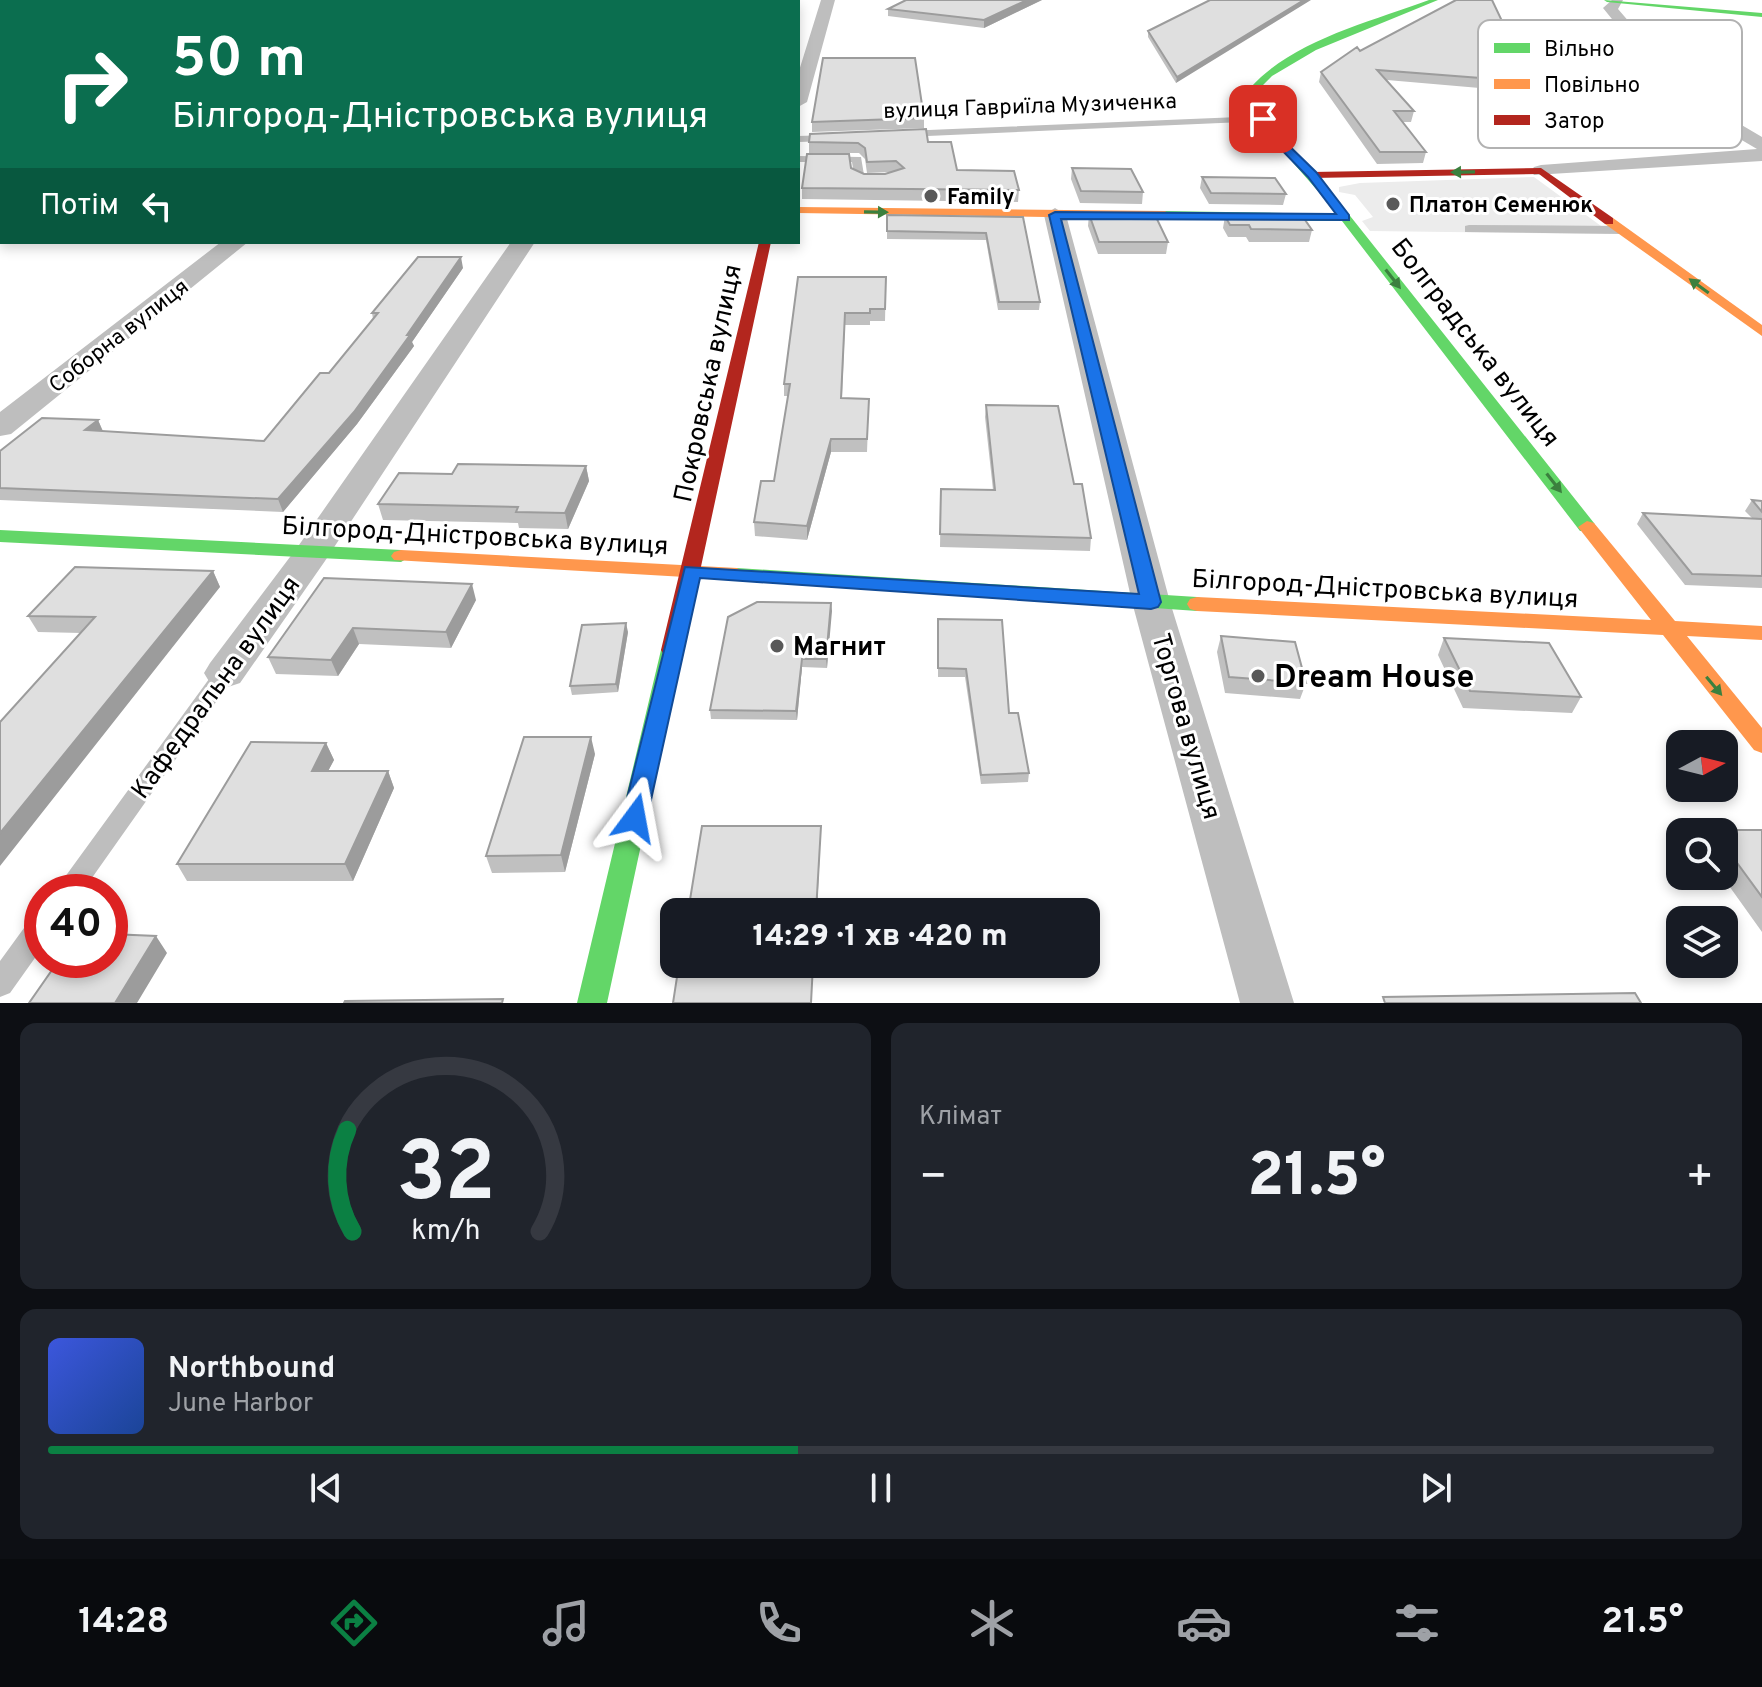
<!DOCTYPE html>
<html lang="uk">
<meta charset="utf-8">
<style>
:root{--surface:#171b24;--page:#20242c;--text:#f1f3f6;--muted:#9ea1a6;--line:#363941;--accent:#0b8043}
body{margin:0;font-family:Overpass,sans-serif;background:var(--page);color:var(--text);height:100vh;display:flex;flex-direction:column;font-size:30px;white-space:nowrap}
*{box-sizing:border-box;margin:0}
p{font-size:26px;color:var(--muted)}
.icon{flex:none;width:44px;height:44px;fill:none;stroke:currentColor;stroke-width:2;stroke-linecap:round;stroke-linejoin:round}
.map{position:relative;height:1003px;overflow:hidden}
.side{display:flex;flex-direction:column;gap:20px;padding:20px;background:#0d0f14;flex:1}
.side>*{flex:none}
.top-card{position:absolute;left:0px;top:0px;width:800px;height:244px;box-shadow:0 4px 12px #0003;background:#0b6e4f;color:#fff;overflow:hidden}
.needle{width:52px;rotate:83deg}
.fabs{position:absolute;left:1666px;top:730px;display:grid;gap:16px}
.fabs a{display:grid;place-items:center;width:72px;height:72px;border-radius:16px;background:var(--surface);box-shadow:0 4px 12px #0003;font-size:40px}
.speed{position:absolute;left:24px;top:874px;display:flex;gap:16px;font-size:40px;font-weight:700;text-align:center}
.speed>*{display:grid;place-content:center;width:104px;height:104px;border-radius:50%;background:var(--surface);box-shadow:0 4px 12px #0003;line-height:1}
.speed .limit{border:12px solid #d22;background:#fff;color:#111}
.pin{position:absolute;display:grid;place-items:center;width:68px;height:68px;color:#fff;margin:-34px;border-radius:16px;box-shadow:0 4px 12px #0006}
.me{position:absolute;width:88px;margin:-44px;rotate:13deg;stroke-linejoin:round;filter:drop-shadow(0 0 6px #0008)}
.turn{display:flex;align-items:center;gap:28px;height:168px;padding:0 40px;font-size:36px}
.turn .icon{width:104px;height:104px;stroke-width:2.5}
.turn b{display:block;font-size:56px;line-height:68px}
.then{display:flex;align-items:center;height:76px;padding:0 40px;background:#0003;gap:16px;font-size:30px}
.big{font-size:60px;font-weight:800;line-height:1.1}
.side .tile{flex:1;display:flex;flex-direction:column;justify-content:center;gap:12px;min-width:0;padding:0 28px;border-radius:16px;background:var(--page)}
.side .dial{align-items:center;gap:0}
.dial svg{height:208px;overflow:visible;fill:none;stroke:var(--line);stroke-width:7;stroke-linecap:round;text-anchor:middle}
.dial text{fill:var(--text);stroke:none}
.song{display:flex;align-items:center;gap:24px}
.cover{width:96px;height:96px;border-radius:12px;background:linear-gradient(135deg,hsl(230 70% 55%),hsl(220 70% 35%))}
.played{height:8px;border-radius:4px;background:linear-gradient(90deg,var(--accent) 45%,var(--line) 45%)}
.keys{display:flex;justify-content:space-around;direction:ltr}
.heat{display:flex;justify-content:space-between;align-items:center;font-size:44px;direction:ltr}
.side .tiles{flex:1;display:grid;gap:20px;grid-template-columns:1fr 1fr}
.tile:last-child{grid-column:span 2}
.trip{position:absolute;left:660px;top:898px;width:440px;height:80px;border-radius:16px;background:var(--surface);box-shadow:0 4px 12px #0003;font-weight:800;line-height:80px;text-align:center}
.menu{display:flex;height:128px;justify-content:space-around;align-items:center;background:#090b0e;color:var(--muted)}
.menu .icon{width:56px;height:56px}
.menu .on{color:var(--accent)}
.menu b{font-size:36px;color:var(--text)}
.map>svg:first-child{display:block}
.green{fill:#ececec}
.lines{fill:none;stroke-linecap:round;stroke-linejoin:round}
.lane{fill:#bebebe;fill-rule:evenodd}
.street{fill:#bebebe;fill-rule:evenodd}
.fast{fill:#63d668;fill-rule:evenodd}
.slow{fill:#ff974d;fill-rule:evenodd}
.jam{fill:#b3261e;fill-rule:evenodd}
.wall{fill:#c0c0c0}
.shaded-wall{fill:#9c9c9c}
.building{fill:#dfdfdf;stroke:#9c9c9c;stroke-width:2}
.oneway{fill:#3b803e}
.route{fill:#1a73e8;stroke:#114b97;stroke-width:2}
.poi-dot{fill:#595959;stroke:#fff;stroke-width:3}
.labels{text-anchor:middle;stroke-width:6;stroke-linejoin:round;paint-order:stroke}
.far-street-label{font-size:22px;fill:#000;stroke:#fff}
.far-poi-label{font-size:22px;font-weight:bold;fill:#000;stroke:#fff;text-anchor:start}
.street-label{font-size:26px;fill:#000;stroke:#fff}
.poi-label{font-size:26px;font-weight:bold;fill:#000;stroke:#fff;text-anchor:start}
.near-poi-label{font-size:32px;font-weight:bold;fill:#000;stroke:#fff;text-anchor:start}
.key{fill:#fff;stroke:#b2b2b2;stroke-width:2}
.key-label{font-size:22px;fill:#000}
</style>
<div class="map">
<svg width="1762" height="1003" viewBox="0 0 1762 1003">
<rect width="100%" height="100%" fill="#fff"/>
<path class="green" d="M1534 177 1612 234 1370 231 1362 221 1373 217 1355 195 1339 192V187L1360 183Z"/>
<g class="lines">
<path class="lane" d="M1263 116 1268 119 1266 121 905 137 900 134 905 131Z
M798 136 831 135 836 138 831 141 798 142Z
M798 156 861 157 864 175 878 178 873 181H855L852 162H798Z
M1469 225 1622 226 1628 230 1622 234 1465 232V226Z
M225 665 233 668 236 673 233 678 82 892H54L217 668Z
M42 914V948L10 993 0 997V961L32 917Z"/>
<path class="street" d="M9 0H27L7 2Z
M821 0H835L807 102 798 107V74Z
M1612 0H1623L1618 9 1694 97 1762 137V161L1534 175 1531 171 1534 167 1541 165 1757 149 1682 105 1603 8Z
M1055 208 1066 215 1170 602 1294 1003H1240L1132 602 1044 215Z
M221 242H248L11 434 0 436V412Z
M511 242H535L325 561 240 683 225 688 210 683 204 673 210 663 299 545Z"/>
<path class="fast" d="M1429 0H1438L1316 50 1272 76 1260 88C1270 125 1289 146 1316 173L1594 523 1596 527 1594 531H1580L1342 221 1165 219 1159 215 1165 211 1337 214C1303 170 1266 143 1251 87 1294 40 1370 22 1429 0Z
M1604 0 1762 13V17L1607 2Z
M0 530 401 550 411 556 401 562 0 542Z
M737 568 1197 597 1204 599 1207 604 1204 609 1197 611 730 578 727 574 730 570Z
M672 643 680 645 683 650 607 1003H577L661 650 664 645Z"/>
<path class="slow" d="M798 207 1165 211 1171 215 1165 219 798 213Z
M1605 218H1613L1762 325V336L1605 224Z
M1587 521 1594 523 1675 621 1762 626V640L1687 636 1762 728V753L1754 750 1663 635 1197 611 1190 609 1187 604 1190 599 1197 597 1651 620 1578 527Z
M401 550 737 568 747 574 737 580 394 560 391 556 394 552Z"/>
<path class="jam" d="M1541 168 1613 218V224H1605L1539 174 1312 178 1307 175 1312 172Z
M759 242H771L683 650 680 655H664L661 650Z"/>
</g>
<path class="wall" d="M1042 0 984 28 888 16V9Z
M1210 0 1176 83 1148 37V31Z
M1360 51 1531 82 1527 92 1387 80 1414 111 1411 122H1403L1426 152 1423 163 1377 164 1319 82 1321 72Z
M924 118V128L812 132V122Z
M809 142H928L957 170 1019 190 1018 202 802 199V188L851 168 864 174H885L891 172 867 173 865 159 859 153H809Z
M1072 168 1143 192 1142 204 1080 203 1071 179Z
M1202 177 1286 194 1283 205 1209 204 1200 188Z
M1089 214 1168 242 1166 254H1098L1088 226Z
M887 215 1023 217 1040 302 1039 310H998L986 240 887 239Z
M1225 216 1312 230 1309 242H1249L1246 237H1228L1223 228Z
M463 268 412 342 414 346 357 424 283 512 0 500V451L98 420 103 431 264 441 329 373 373 319 372 313Z
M798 277H886L885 321H870V325H845L842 398 869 399 867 452H831L807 540 755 536 754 522 774 481 788 396H784V384Z
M986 405 1074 484 1091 538 1090 551 940 547 941 489 993 490 985 417Z
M586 466 589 481 568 529 519 528 518 523 383 520 378 504 452 474Z
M1752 500 1762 512V588L1685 585 1637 524 1643 513 1752 518 1745 511Z
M213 571 220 587 81 633 38 632 28 616Z
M324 578 476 600 451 648 359 644 338 676 276 674 268 657Z
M831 603 827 668 802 667 797 720 711 719 710 710Z
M938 619 1029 773 1028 782 981 784 965 677H938Z
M628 632 618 692 572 695 570 686Z
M1221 636 1306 683 1300 699 1225 693 1217 652Z
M1444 638 1581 697 1572 713 1463 708 1438 655Z
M326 743 334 760 328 771H388L394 788 353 881H187L177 864Z
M595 754 565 872 492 873 486 856Z
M1713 830H1762V932L1722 876H1724V832H1711Z"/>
<path class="shaded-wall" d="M1027 0H1042L984 28V20Z
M1304 0H1311L1176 83 1177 77Z
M461 257 463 268 412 342 414 346 357 424 283 512 278 499Z
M98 420 103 432 85 430Z
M831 439V452L807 540V526Z
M586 466 589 481 568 529 565 513Z
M213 571 220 587 0 866V833Z
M472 584 476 600 451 648 446 632Z
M831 603 832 611 827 668 826 659Z
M626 623 628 632 618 692 616 684Z
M353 628 359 644 338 676 331 660Z
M802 659V667L797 720 796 711Z
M591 737 595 754 565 872 561 855Z
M326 743 334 760 319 788 312 771Z
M388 771 394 788 353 881 345 864Z
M821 826 817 912H816Z
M156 936 167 953 137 1003H115Z"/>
<path class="building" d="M906 0H1027L984 20 888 9Z
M1210 0H1304L1177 77 1148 31Z
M1456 0H1492L1531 82 1377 70 1414 111H1394L1426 152H1380L1321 72 1357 47 1360 51Z
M823 58H915L924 118 812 122Z
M926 129 928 142H951L957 170 1014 171 1019 190 802 188 807 154H849L851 168 864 174H885L904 168 896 161 867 162 865 148 858 143 809 142 810 134Z
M1072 168 1131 169 1143 192 1081 191Z
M1202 177 1275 178 1286 194 1211 193Z
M1089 214 1155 215 1168 242H1099Z
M887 215 1023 217 1040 302H999L986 233 887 231Z
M1225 216 1303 217 1312 230 1251 229 1249 225H1230Z
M418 257H461L407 335H410L354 412 278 499 0 488V451L42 418 98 420 85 430 264 441 320 373H329L378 313H372Z
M798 277H886L885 309H870V313H845L841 398 869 399 867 439H831L807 526 754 522 761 481H774L790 384H784Z
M986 405 1058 406 1074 484H1082L1091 538 940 534 941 489 995 490Z
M458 464 586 466 565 513 516 512 518 507 378 504 399 473 452 474Z
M1752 500 1762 501V512Z
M1643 513 1762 519V576L1692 574Z
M75 567 213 571 0 833V722L95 617 28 616Z
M324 578 472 584 446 632 353 628 331 660 268 657Z
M757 602 831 603 826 659H802L796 711 710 710 728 617Z
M938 619 1002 620 1009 713H1018L1029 773 981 775 966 669 938 668Z
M626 623 616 684 570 686 582 625Z
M1221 636 1295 642 1306 683 1229 677Z
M1444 638 1549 643 1581 697 1470 691Z
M524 737H591L561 855 486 856Z
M251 742 326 743 312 771H388L345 864H177Z
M702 826H821L816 912H688Z
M1713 830H1762V897L1724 845V832H1715Z
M110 934 156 936 115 1003H29L59 960H110Z
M679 964H813L811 1003H673Z
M1635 993 1641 1003H1385L1383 997Z
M503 999 502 1003H344L345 1001Z"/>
<defs><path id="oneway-solid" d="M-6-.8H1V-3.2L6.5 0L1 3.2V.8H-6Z" transform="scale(2)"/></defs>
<g class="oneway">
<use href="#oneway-solid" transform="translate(1463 172) rotate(179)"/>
<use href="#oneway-solid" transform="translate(876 212) rotate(1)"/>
<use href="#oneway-solid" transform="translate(1393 279) rotate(52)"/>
<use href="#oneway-solid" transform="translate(1699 286) rotate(-144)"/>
<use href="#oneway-solid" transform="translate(1554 483) rotate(52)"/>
<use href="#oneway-solid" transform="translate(1714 686) rotate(50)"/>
</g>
<path class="route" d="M1260 117H1267L1279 136 1316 172 1349 215V220L1061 219 1161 602 1158 607 1151 609 700 578 647 818 644 825 635 828 626 825 622 818 685 567 1139 594 1049 215 1055 212 1336 214 1308 177 1272 140Z"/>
<g class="poi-dot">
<circle cx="931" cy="196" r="8"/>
<circle cx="1393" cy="204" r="8"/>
<circle cx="777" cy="646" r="8"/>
<circle cx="1258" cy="676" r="8"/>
</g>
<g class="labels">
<g class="far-street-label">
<text transform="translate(1030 105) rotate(-2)" y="8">вулиця Гавриїла Музиченка</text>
<text transform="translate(118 335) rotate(-38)" y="8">Соборна вулиця</text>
</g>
<g class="far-poi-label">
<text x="947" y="204">Family</text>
<text x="1409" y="212">Платон Семенюк</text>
</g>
<g class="street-label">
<text transform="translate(1476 342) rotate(52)" y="9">Болградська вулиця</text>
<text transform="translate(707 383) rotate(-78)" y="9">Покровська вулиця</text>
<text transform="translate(475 535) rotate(3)" y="9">Білгород-Дністровська вулиця</text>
<text transform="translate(1385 588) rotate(3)" y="9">Білгород-Дністровська вулиця</text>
<text transform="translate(215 687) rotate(-54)" y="9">Кафедральна вулиця</text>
<text transform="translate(1187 726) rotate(74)" y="9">Торгова вулиця</text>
</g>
<g class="poi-label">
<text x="793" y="655">Магнит</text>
</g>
<g class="near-poi-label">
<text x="1274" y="687">Dream House</text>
</g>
</g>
<rect x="1478" y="20" width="264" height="128" rx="12" class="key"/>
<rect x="1494" y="43" width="36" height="10" fill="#63d668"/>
<rect x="1494" y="79" width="36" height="10" fill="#ff974d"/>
<rect x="1494" y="115" width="36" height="10" fill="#b3261e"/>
<g class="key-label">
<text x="1544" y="56">Вільно</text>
<text x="1544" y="92">Повільно</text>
<text x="1544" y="128">Затор</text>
</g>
</svg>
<div class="fabs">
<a><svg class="needle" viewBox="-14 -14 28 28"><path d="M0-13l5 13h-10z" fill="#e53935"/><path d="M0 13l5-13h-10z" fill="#9ea1a6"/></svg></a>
<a><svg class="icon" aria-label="search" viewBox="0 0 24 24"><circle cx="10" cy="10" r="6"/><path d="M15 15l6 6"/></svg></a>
<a><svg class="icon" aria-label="layers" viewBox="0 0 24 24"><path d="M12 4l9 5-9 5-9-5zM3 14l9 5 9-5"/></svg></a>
</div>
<div class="speed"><div class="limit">40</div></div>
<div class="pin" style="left:1263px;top:119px;background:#d93025"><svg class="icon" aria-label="arrive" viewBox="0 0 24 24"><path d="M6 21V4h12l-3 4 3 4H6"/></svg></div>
<svg class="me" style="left:635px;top:818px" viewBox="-20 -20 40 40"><path d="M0-17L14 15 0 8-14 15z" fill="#1a73e8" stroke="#fff" stroke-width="4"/></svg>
<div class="trip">14:29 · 1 хв · 420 m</div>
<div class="top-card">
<div class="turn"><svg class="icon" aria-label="right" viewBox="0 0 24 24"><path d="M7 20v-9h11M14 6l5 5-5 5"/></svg><div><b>50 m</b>Білгород-Дністровська вулиця</div></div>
<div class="then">Потім<svg class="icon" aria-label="left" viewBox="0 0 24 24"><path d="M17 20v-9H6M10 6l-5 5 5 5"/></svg></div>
</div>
</div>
<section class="side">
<div class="tiles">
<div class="tile dial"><svg viewBox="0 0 100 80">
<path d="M14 69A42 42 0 1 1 86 69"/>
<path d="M14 69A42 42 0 0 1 12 30" stroke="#0b8043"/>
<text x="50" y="56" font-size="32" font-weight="700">32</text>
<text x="50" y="72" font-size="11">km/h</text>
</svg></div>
<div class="tile"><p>Клімат</p>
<div class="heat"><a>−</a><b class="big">21.5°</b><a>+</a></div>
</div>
<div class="tile">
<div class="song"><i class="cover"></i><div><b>Northbound</b><p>June Harbor</p></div></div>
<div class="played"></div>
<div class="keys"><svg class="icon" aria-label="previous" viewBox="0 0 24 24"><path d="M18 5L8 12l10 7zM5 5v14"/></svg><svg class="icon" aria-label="pause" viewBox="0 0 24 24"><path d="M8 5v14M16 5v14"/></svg><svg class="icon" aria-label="next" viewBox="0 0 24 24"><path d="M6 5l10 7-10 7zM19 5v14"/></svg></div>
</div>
</div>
</section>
<nav class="menu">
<b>14:28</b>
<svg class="icon on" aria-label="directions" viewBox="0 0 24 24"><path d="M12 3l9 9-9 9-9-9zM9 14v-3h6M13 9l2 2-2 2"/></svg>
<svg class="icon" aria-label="music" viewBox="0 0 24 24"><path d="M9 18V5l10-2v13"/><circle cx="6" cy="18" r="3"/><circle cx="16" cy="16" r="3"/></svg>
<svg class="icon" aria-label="phone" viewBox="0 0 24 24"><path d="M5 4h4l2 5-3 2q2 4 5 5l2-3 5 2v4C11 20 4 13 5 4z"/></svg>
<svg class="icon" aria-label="climate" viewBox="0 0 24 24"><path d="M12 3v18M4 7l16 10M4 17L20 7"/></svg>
<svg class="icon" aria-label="car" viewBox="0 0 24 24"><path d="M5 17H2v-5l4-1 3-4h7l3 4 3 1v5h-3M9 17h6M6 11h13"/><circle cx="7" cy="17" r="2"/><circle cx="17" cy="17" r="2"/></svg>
<svg class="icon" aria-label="filters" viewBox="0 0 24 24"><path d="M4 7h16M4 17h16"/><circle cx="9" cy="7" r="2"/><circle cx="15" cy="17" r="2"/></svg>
<b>21.5°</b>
</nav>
